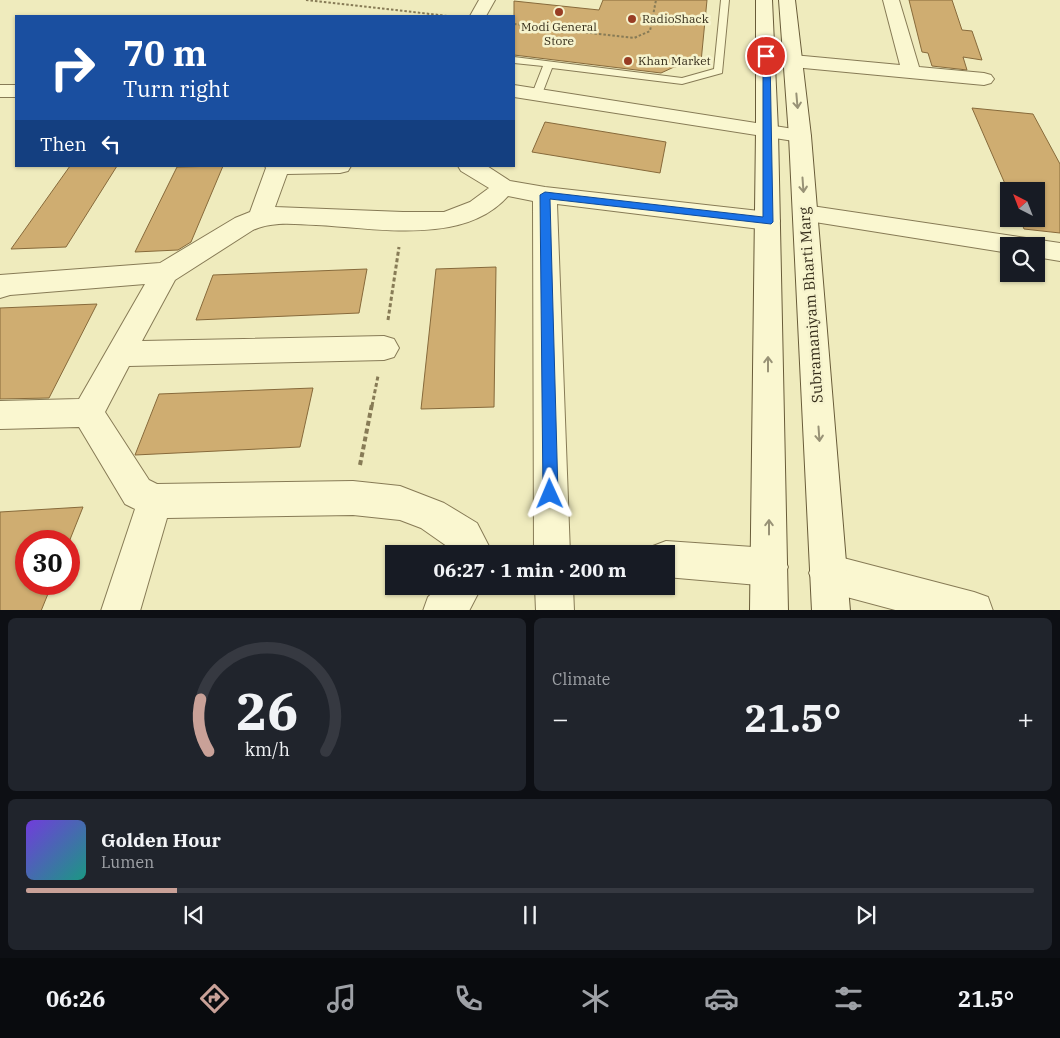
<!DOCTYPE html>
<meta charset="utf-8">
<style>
:root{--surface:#171b24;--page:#20242c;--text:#f1f3f6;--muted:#9ea1a6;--line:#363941;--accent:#c9a198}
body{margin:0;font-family:"IBM Plex Serif",serif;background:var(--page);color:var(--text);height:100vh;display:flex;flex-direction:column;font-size:19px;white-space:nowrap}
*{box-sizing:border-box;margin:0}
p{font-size:16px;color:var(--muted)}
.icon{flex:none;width:28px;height:28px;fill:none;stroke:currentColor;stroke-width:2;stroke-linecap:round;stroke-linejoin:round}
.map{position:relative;height:610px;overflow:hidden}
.sheet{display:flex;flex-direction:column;gap:8px;padding:8px;background:#0d0f14;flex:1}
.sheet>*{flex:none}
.hud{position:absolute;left:15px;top:15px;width:500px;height:152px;border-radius:0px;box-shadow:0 1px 4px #0004;background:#1a4fa0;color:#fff;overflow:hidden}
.needle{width:32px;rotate:318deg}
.tools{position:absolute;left:1000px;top:182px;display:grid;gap:10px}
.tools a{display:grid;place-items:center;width:45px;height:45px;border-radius:0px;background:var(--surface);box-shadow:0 1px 4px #0004;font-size:25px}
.speed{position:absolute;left:15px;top:530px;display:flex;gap:10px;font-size:25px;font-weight:700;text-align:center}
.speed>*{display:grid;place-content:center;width:65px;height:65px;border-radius:50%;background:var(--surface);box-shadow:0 1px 4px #0004;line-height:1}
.speed .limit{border:8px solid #d22;background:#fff;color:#111}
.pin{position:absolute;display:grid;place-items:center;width:42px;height:42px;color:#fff;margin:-21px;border:2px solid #fff;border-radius:50%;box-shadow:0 1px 5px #0007}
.me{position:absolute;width:55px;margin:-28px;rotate:359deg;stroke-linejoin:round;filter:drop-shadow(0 0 4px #0008)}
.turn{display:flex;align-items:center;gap:18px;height:105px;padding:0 25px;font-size:22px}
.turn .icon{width:65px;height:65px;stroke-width:2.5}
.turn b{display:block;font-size:35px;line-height:42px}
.then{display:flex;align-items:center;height:48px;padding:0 25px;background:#0003;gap:10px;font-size:19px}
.big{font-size:38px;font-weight:700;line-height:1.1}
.sheet .widget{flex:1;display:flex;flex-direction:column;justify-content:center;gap:8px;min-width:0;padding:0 18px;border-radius:8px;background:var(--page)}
.sheet .dial{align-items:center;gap:0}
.dial svg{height:130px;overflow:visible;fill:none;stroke:var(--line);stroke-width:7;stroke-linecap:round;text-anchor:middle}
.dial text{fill:var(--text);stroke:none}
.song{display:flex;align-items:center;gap:15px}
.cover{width:60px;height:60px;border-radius:8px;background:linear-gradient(135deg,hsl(260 70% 55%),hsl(170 70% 35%))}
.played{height:5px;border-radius:2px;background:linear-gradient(90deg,var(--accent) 15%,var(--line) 15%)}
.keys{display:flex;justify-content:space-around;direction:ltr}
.heat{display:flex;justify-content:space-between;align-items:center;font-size:28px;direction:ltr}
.sheet .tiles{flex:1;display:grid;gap:8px;grid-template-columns:1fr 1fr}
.widget:last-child{grid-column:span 2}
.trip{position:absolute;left:385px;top:545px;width:290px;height:50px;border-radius:0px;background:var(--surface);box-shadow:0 1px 4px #0004;font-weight:700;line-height:50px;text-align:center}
.dock{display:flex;height:80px;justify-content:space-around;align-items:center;background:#090b0e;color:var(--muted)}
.dock .icon{width:35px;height:35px}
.dock .active{color:var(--accent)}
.dock b{font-size:22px;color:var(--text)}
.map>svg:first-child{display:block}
.building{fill:#cfad71;stroke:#876a3b}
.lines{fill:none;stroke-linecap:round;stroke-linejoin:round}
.service-casing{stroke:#877b56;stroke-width:2}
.minor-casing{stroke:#877b56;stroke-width:2}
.secondary-casing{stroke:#695c39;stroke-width:2}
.path-far2{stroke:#877b56;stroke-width:2;stroke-dasharray:2.5 2;stroke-linecap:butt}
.path-far1{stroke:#877b56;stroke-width:3;stroke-dasharray:4 2.5;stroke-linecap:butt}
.path{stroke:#877b56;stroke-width:4;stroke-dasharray:5 3;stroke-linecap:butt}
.service{fill:#faf7d0;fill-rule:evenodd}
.minor{fill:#faf7d0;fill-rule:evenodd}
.secondary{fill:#faf7d0;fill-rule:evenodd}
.oneway{stroke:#989276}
.route{fill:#1a73e8;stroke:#114b97}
.poi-dot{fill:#983d24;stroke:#f6f3cd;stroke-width:2}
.labels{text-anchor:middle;stroke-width:5;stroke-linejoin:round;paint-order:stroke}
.far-poi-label{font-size:12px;fill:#362e1b;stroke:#f6f3cd;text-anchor:start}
.street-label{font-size:15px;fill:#362e1b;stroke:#f6f3cd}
</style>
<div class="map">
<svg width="1060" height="611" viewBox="0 0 1060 611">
<rect width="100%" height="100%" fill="#efebbd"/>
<path class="building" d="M603 0H707L701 62 674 67 661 73 514 55V1L599 10Z
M909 0H952L962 30 972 31 982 60 963 57 967 70 932 66 928 53 922 52Z
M972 108 1033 114 1060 164V233L1024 229 1020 219H1036V191H1009V193Z
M545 122 666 142 660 173 532 152Z
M70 166H117L66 247 11 249Z
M223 166 191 242 178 250 135 252 177 167Z
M496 267 494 407 421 409 436 269Z
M367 269 359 313 196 320 213 275Z
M97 304 49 398 0 399V308Z
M313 388 300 447 135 455 159 394Z
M83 507 69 542 26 541V584H52L41 611H0V512Z"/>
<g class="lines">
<defs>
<path id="service" d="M721 0H729L722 73 682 84 552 68 542 94 537 97 532 94 543 66 514 63V57L682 78 714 69Z"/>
<path id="minor" d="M479 0H495L486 16H470Z
M883 0H899L919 67 984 73 991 75 994 79 991 83 984 85 793 67 786 65 784 61 786 57 793 55 900 65Z
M0 85H16V97H0Z
M514 85 800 130 808 131 811 136 808 141 800 142 514 97Z
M265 166H351L348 171 340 173 287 174 275 207 403 212H444L470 202 489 188 461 171 458 166H487L510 181 545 187 768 212 777 215 780 221 777 227 768 230 557 204 570 554H534L533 201 508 196C464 246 376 228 316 225 294 224 273 221 253 230L175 280 142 341 384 336 394 339 399 348 394 357 384 360 129 366 105 412 149 480 157 484 353 481 400 486 444 503 477 523 493 554H454L451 549 421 528 400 520 353 515 167 518 140 611H101L135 509 125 504 79 427 0 429V401L79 399 145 284 10 295 0 298V275L160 263 235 218 250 212 266 168Z
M805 205 1060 243V261L1036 257V246H1009V253L796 219 793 213 796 207Z
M666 541 769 548 782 554 788 567 782 580 769 586 666 577V554H650L653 546Z
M828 554 974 592 988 597 993 611H899L828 592 815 586 809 573 815 560Z
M440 586H482L469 611H423L428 597Z
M535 586H573L574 611H536Z"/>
<path id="secondary" d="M756 0H772L778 131 788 611H750L756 131Z
M779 0H795L811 136 850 611H812L789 136Z"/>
</defs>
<use href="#service" class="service-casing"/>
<use href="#minor" class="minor-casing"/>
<use href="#secondary" class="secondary-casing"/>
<path class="path-far2" d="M306 0 448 16
M514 24 634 38 650 31 656 0"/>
<path class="path-far1" d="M388 320 399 247
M372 406 378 376"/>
<path class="path" d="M360 465 372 404"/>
<use href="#service" class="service"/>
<use href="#minor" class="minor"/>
<use href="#secondary" class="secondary"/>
</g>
<defs><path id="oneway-shaft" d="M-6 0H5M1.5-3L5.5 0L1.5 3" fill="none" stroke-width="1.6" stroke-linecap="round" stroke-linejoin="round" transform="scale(1.25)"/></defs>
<g class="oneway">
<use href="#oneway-shaft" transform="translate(797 101) rotate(85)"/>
<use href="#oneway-shaft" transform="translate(803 185) rotate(86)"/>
<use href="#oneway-shaft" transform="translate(768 364) rotate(-90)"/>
<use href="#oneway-shaft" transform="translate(819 434) rotate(86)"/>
<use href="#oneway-shaft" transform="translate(769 527) rotate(-90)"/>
</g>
<path class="route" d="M763 54 770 56 773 222 771 224 550 199 558 494 556 499 550 501 545 499 543 494 540 195 545 192 763 217Z"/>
<g class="poi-dot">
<circle cx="559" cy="12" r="5"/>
<circle cx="632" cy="19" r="5"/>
<circle cx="628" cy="61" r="5"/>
</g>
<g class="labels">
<g class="far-poi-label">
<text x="642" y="23">RadioShack</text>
<text x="559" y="31" text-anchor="middle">Modi General<tspan x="559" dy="14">Store</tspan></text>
<text x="638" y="65">Khan Market</text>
</g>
<g class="street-label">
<text transform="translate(811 305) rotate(-94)" y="5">Subramaniyam Bharti Marg</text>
</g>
</g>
</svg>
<div class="tools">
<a><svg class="needle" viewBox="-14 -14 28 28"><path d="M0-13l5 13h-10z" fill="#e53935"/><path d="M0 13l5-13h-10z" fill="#9ea1a6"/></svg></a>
<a><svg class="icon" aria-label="search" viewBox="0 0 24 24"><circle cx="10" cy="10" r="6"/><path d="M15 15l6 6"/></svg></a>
</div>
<div class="speed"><div class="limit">30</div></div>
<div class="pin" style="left:766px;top:56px;background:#d93025"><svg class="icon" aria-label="arrive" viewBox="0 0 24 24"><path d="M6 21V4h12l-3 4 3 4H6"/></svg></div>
<svg class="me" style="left:550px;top:494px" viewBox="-20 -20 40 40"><path d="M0-17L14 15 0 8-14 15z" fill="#1a73e8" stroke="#fff" stroke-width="4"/></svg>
<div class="trip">06:27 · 1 min · 200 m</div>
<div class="hud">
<div class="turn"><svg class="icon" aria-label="right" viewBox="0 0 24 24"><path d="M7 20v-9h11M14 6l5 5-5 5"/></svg><div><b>70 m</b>Turn right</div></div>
<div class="then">Then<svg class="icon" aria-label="left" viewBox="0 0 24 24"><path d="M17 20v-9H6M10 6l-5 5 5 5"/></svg></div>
</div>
</div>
<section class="sheet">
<div class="tiles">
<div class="widget dial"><svg viewBox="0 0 100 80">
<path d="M14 69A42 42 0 1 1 86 69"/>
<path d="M14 69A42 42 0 0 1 9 37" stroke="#c9a198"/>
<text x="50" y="56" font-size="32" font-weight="700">26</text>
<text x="50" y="72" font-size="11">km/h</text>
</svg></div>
<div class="widget"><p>Climate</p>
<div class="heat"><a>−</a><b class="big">21.5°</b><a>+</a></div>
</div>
<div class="widget">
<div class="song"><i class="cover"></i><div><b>Golden Hour</b><p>Lumen</p></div></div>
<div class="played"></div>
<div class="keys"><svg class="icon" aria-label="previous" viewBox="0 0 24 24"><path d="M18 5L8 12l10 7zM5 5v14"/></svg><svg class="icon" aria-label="pause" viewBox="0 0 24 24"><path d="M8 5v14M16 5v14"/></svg><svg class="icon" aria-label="next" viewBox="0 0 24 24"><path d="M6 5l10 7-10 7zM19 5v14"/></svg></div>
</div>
</div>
</section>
<nav class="dock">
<b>06:26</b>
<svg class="icon active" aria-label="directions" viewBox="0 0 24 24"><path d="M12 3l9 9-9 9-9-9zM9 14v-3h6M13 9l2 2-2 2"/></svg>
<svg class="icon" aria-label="music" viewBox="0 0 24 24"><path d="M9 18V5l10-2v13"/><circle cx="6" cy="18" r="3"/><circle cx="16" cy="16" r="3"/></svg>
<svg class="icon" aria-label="phone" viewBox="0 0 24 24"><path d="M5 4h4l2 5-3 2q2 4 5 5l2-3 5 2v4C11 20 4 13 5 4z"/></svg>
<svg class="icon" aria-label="climate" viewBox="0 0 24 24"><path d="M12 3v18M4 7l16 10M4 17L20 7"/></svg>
<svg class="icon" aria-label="car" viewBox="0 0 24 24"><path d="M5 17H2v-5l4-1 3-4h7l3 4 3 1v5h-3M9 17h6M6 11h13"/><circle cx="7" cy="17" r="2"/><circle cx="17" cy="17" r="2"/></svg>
<svg class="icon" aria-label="filters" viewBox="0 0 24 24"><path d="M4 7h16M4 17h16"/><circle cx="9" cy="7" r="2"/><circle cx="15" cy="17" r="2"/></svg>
<b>21.5°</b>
</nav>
